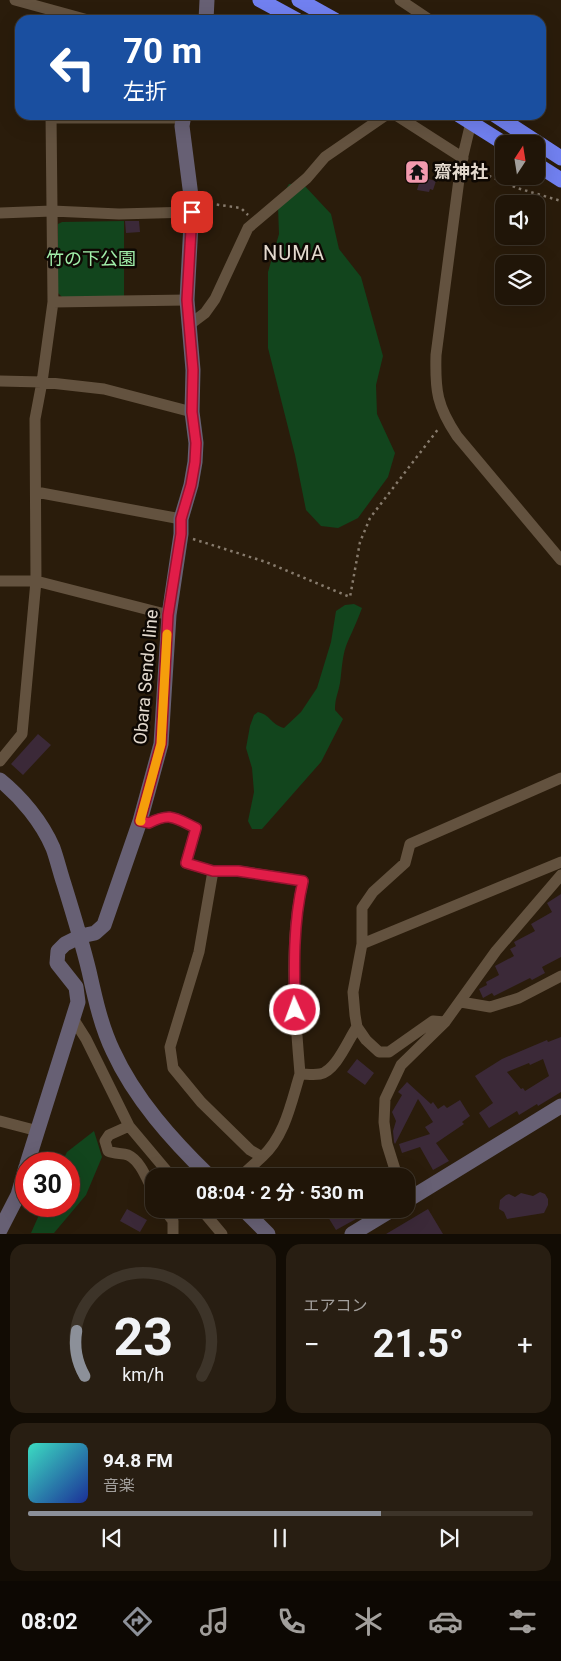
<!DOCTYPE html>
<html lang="ja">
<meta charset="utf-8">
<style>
:root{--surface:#201508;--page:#281e12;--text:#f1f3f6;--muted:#a29f9c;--line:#3d3429;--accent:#8c9099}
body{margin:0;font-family:Roboto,"Noto Sans JP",sans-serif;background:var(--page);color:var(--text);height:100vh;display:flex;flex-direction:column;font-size:19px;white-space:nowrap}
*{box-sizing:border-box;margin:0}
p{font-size:16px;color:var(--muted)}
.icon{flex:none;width:28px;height:28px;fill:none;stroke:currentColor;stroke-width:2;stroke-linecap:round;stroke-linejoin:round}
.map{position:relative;height:1234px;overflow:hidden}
.details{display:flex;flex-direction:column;gap:10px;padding:10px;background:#120c04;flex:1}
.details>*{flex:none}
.hud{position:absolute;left:15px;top:15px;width:531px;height:105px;border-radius:15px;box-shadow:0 5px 20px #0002,0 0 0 1px var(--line);background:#1a4fa0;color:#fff;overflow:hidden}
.needle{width:32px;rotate:12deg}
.fabs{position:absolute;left:495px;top:135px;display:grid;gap:10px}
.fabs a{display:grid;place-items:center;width:50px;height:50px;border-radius:10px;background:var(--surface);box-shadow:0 5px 20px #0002,0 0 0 1px var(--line);font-size:25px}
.speed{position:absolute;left:15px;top:1152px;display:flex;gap:10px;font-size:25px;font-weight:700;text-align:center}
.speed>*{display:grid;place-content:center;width:65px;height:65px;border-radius:50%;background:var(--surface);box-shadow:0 5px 20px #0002,0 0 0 1px var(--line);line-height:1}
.speed .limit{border:8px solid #d22;background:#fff;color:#111}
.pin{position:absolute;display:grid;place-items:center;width:42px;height:42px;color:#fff;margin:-21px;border-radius:10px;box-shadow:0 2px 8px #0006}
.me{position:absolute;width:55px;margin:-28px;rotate:358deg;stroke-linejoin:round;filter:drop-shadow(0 0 4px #0008)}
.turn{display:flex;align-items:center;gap:18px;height:105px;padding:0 25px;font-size:22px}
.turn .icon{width:65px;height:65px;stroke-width:2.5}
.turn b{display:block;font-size:35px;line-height:42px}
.big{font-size:38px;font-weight:700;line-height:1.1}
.details .tile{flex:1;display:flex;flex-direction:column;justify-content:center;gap:8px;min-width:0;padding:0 18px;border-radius:15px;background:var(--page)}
.details .dial{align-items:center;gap:0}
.dial svg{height:130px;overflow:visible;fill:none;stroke:var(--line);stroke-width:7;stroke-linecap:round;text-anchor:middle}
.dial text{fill:var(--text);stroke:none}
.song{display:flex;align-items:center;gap:15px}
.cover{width:60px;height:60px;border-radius:8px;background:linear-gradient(135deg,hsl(170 70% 55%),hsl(230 70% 35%))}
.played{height:5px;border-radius:2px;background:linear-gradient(90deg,var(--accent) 70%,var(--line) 70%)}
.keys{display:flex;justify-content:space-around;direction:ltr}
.heat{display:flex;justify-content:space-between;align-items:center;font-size:28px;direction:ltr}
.details .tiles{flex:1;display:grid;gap:10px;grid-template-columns:1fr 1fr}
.tile:last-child{grid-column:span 2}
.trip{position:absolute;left:145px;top:1168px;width:270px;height:50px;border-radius:15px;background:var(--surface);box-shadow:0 5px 20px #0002,0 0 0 1px var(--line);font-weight:700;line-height:50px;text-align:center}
.menu{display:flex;height:80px;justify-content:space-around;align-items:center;background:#0d0803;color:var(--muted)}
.menu .icon{width:35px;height:35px}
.menu .on{color:var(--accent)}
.menu b{font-size:22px;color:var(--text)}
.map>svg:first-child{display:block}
.green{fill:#12451d}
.building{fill:#3b2938;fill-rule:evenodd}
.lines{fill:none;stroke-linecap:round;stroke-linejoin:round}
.path{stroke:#877b6d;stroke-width:2.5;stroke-dasharray:2.5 4;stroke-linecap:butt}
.street{stroke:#63523f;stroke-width:11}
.secondary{stroke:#676074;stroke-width:15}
.highway{stroke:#7180f0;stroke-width:15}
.route-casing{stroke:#92132f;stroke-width:12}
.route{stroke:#e11d48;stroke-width:9}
.slow{stroke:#f59e0b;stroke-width:9}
.labels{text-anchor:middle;stroke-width:5;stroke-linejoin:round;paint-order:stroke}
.poi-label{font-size:18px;font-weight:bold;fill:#e3d9ce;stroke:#0e0803;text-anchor:start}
.park-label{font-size:18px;fill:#a0eea9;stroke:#0e0803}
.street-label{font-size:18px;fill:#e3d9ce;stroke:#0e0803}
.quarter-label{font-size:20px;letter-spacing:1px;fill:#e3d9ce;stroke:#0e0803}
</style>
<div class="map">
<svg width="561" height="1234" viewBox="0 0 561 1234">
<rect width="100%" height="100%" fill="#2a1c0b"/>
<path class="green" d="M289 184H303L331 214 339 249 361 277 383 356 376 385 377 414 395 453 388 477 358 518 338 528 321 526 306 510 295 455 268 348V272L279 234 278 207 283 194Z
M124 221V297H62L58 293V224L62 222Z
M354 604 362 608C358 619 353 630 348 641 342 654 342 669 340 683 338 694 335 698 335 710L343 719 321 762 262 829H252L248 821 254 792 252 768 246 748 250 726 254 715 258 712C271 715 270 724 284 728L301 712 317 688 331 642 336 611 345 605Z
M94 1131 102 1157 86 1195 54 1233H31L43 1206H69V1164H61L67 1152Z"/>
<path class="building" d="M421 177 436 181 433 190 430 189 429 192 417 190Z
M125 221H139L140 232 126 233Z
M38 734 51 745 23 775 11 764Z
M561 894V957L542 967 545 973 532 980 530 978 494 996 492 993 483 998 479 989 487 985 486 982 499 975 495 966 514 956 510 949 516 946 514 942 535 931 531 924 552 912 547 903Z
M561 1037V1092L538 1106 537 1104 519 1115 517 1111 489 1128 479 1113 493 1103 475 1076 502 1059 547 1040 548 1042ZM543 1059 549 1076 525 1091 523 1088 521 1089 507 1072 529 1063 530 1065Z
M357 1059 374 1073 365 1085 347 1072Z
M407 1082 431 1104 433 1102 438 1109 444 1105 447 1108 460 1100 470 1116 462 1122 464 1124 436 1143 449 1161 433 1170 420 1147 402 1153 399 1144 430 1134 425 1127 433 1122 418 1099 395 1144 394 1142 393 1131 396 1121 392 1112 402 1095 398 1092Z
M540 1192 545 1194 548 1199V1205L544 1213 507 1219 504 1212 499 1209 500 1200 506 1195 509 1194 515 1197 521 1193 533 1196Z
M127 1209 147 1220 140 1232 120 1221Z
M331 1209H374L336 1230 325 1212Z
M428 1209 443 1234H386Z"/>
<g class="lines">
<path class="path" d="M471 168 517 188 561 201
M204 206 213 204 241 208 248 215
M193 539 266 562 350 597 360 542 370 518 439 428"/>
<path class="street" d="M15 0 88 20
M400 0 430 20
M396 115 463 158
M51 118H183
M472 118 461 164 436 355C435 391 437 406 457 436L561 560
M0 213 52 211 119 214 192 212
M53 302 187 300
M189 325 205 313 215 299 248 228 307 178 325 157 386 115
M0 381 42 382 104 389 192 412
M36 492 181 519
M0 581H36L169 615
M0 761 22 734 36 581 35 419 42 382 53 302 51 115
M140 821 149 823C171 812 175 818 196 828L186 863 213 871 199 952 170 1047 173 1068 201 1102 250 1150 262 1157 241 1176
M213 871H239L303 881C288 944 295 1011 300 1074 306 1074 314 1075 320 1074 336 1071 348 1040 357 1027
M362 944 561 862
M461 1002 490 1007 519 998 561 976
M74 1020 86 1039 129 1126 171 1176
M445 1022 433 1021 389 1052H379L366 1040 357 1027 355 1015 353 992 362 944V908L373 892 405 863 410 844 561 778
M0 1121 38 1131
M129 1126 109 1135 105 1141 108 1151C114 1154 122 1153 128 1155 141 1161 147 1180 154 1193
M262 1157C285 1136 291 1103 300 1074
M397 1176 387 1144 384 1122 385 1099 401 1065 445 1022 496 951 561 875
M164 1209 173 1221V1234
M201 1209 222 1234"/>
<path class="secondary" d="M206 20 207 0
M0 780C21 797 42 822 53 848 57 859 60 872 64 884 73 913 82 942 89 971 95 998 101 1026 113 1051 135 1099 172 1140 209 1176
M27 1164 78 1002 76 987 57 963 58 951 65 944 81 936 95 933 104 925 140 821 161 744 169 615 181 534V519L191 485 195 462 196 443 192 412 193 370 187 300 192 204 182 126 184 115
M406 1201 561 1106
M243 1209 268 1234
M0 1230 18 1195 26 1167
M352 1234 393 1209"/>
<path class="highway" d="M260 0 297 20
M299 0 335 20
M459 115 505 144
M495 115 561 158
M536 164 561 180"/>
</g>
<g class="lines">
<defs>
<path id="route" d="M192 212 187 300 193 370 192 412 196 443 195 462 191 485 181 519V534L168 615 161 744 140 821 149 823C171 812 175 818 196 828L186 863 213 871H238L303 881C293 923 294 967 295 1010"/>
</defs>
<use href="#route" class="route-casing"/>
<use href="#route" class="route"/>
<path class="slow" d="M141 821H140L161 744 167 634"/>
</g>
<defs>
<symbol id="temple-square" viewBox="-11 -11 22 22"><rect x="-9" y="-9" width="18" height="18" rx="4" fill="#f29aaf" stroke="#0e0803"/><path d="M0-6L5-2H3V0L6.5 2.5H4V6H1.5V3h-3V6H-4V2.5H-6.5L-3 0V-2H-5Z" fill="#111"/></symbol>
</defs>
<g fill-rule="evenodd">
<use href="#temple-square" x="403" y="158" width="28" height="28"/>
</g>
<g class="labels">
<g class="poi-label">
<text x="434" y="178">齋神社</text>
</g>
<g class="park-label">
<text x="91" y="265">竹の下公園</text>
</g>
<g class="street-label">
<text transform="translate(146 677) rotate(-85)" y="6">Obara Sendo line</text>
</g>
<g class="quarter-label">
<text x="294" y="260">NUMA</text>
</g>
</g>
</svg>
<div class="fabs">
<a><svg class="needle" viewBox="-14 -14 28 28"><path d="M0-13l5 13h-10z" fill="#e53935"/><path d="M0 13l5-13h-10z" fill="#a29f9c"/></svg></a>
<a><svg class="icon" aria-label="sound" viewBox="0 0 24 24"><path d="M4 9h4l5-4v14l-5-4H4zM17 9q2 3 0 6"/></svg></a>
<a><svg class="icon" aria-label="layers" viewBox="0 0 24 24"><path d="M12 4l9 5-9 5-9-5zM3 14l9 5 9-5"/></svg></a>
</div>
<div class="speed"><div class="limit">30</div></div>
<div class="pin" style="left:192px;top:212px;background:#d93025"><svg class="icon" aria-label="arrive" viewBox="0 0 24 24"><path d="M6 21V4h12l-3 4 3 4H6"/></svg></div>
<svg class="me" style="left:295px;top:1010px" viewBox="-20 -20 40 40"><circle r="17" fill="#e11d48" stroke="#fff" stroke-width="3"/><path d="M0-11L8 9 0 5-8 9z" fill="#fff"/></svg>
<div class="trip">08:04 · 2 分 · 530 m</div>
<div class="hud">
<div class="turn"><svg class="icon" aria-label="left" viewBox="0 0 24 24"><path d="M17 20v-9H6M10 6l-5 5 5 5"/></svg><div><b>70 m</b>左折</div></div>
</div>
</div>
<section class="details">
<div class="tiles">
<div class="tile dial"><svg viewBox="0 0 100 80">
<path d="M14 69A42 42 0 1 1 86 69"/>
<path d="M14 69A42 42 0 0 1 9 41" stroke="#8c9099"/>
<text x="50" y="56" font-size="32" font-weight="700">23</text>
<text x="50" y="72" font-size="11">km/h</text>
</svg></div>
<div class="tile"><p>エアコン</p>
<div class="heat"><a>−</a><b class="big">21.5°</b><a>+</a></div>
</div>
<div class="tile">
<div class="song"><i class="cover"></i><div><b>94.8 FM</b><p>音楽</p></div></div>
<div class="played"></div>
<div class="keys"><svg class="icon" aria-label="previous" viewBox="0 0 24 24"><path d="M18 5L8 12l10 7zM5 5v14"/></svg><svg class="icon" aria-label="pause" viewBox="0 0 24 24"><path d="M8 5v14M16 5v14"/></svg><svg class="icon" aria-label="next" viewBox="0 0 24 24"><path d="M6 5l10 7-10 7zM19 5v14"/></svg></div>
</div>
</div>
</section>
<nav class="menu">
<b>08:02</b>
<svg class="icon on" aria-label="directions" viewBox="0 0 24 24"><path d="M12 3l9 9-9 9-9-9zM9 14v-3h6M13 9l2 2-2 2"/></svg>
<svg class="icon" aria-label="music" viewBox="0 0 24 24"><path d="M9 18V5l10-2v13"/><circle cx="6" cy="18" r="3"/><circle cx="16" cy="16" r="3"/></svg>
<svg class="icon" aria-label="phone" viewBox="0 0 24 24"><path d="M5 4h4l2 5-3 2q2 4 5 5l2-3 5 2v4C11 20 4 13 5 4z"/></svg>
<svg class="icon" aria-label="climate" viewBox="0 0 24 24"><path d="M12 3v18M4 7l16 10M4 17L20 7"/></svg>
<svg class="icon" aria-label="car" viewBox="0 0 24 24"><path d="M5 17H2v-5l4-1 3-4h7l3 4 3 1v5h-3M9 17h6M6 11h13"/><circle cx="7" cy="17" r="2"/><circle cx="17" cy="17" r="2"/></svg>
<svg class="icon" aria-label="filters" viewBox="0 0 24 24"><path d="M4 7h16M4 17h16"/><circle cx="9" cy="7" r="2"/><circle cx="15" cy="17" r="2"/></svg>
</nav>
